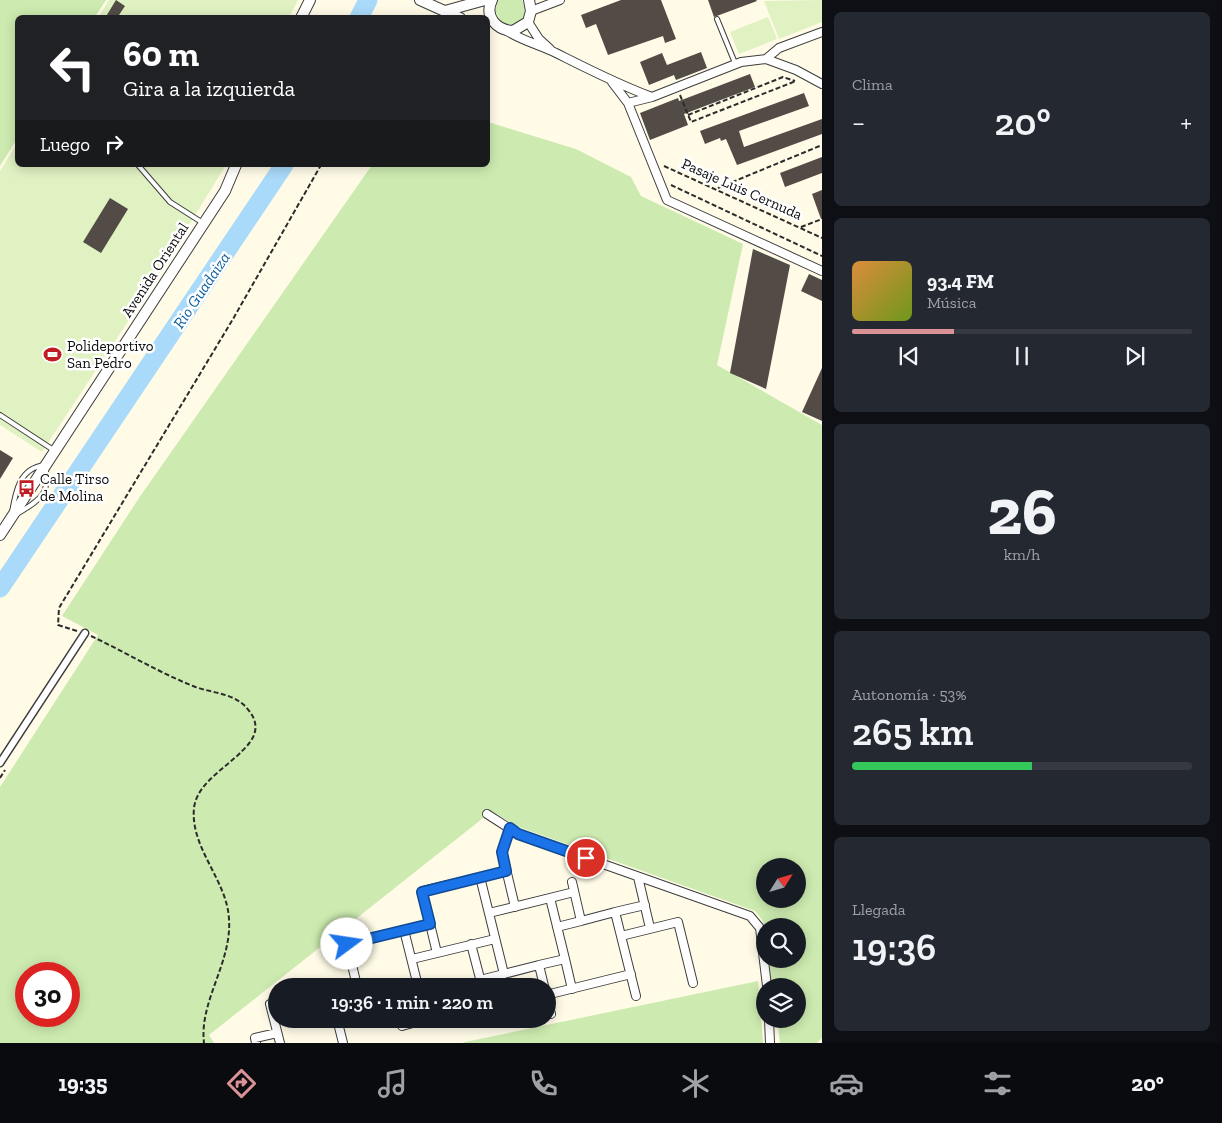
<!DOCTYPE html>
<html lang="es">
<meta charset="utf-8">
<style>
:root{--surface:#171b24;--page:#242831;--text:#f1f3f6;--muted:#9ea1a6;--line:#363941;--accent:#db9296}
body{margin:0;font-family:"Zilla Slab",serif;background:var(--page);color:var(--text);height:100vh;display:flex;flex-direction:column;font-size:19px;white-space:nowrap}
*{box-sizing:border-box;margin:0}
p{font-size:16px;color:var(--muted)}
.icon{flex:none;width:28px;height:28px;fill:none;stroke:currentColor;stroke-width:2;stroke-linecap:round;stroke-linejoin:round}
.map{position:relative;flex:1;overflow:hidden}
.panel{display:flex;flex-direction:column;gap:12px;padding:12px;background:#0d0f14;width:400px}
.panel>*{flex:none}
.banner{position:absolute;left:15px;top:15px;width:475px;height:152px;border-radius:8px;box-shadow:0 2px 12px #0003;background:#202124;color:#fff;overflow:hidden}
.needle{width:32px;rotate:53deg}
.controls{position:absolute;left:756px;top:858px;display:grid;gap:10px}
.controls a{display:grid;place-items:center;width:50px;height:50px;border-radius:50%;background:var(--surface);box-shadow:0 2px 12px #0003;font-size:25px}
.speed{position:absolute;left:15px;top:962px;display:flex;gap:10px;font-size:25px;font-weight:700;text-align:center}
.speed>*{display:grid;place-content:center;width:65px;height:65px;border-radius:50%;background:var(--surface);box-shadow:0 2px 12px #0003;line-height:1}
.speed .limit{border:8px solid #d22;background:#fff;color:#111}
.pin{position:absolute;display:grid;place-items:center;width:42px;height:42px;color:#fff;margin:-21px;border:2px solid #fff;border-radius:50%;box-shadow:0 1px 5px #0007}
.me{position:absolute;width:55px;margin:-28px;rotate:76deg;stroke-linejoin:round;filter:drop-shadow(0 0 4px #0008)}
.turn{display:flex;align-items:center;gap:18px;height:105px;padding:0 25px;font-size:22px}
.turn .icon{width:65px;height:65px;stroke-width:2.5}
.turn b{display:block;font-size:35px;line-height:42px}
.then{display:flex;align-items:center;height:48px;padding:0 25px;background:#0003;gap:10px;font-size:19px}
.big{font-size:38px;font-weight:600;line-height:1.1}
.panel .widget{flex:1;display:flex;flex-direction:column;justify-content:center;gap:8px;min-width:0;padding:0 18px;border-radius:8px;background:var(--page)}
.panel .dial{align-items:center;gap:0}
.dial b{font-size:65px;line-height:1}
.song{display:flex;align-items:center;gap:15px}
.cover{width:60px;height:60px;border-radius:8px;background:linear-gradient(135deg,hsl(30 70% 55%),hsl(80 70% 35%))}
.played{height:5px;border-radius:2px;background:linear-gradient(90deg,var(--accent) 30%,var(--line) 30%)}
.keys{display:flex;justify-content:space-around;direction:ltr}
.heat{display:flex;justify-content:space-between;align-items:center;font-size:28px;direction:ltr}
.charge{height:8px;border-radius:4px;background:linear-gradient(90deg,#34c759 53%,var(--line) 0)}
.trip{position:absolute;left:268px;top:978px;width:288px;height:50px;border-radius:25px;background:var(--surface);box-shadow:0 2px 12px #0003;font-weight:600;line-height:50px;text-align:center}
.tab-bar{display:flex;height:80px;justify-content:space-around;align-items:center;background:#090b0e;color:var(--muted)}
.tab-bar .icon{width:35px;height:35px}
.tab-bar .selected{color:var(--accent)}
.tab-bar b{font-size:22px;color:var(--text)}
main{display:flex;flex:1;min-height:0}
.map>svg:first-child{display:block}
.green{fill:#cdebb0;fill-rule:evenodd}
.pitch{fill:#e0f1c2}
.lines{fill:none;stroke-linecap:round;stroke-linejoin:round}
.river{stroke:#a9daf9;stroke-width:19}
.building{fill:#534b46}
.service-casing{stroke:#3d3d3d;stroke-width:6}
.pedestrian-casing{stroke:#3d3d3d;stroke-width:9}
.minor-casing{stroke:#3d3d3d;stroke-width:10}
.tertiary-casing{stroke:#3d3d3d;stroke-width:12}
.path{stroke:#2c2c2c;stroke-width:2;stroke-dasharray:5 2.5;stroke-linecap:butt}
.service{stroke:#fff;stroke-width:4}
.pedestrian{stroke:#fff;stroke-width:6}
.minor{stroke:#fff;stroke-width:8}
.tertiary{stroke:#fff;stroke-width:10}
.route-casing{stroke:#114b97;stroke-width:12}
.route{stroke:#1a73e8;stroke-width:9}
.labels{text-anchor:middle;stroke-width:5;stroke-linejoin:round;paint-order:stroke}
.street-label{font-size:15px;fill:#0a0a0a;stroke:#fff}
.poi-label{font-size:15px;fill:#0a0a0a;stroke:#fff;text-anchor:start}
.water-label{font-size:16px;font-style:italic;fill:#0e5ea1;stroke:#fff}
</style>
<main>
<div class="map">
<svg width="822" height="1043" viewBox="0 0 822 1043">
<rect width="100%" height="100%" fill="#fffbe7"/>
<path class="green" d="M0 0H106L95 17 18 18 17 139 0 166Z
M498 0H522L525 9 523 19 511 25 502 23 495 11Z
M488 122 576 149 631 177 641 196 743 244 717 365 822 425V1038L817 1043H780L777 1019H798V986H772L768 959H798V926H765V937L763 921 755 911 516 826 492 811 209 1035 214 1043H0V787L98 635 62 616 139 498 372 165H488ZM765 866H798V899H765ZM26 974H69V1016H26Z
M758 981 763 1043H463L465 1042Z"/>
<path class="pitch" d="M109 0H298L289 17 98 18Z
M822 0V22L779 39 764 1Z
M768 17 777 39 739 54 730 32Z
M17 143 18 165H226L152 285 42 452 0 425V171Z"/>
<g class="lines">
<path class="river" d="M359 18 368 0
M0 588 284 165"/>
</g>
<path class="building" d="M116 0 125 6 117 18H105Z
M621 0H661L676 39 665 43 663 36 608 55 596 24 586 28 581 15Z
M708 0H756L757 1 714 17Z
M701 52 707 68 676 80 674 75 649 85 640 62 662 53 667 65Z
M750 74 755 87 684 114 688 125 650 140 640 113 678 98 679 101Z
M804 93 809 106 739 131 744 147 822 119V134L737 165 726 139 721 141 720 138 705 144 700 131Z
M822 157V173L785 187 780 173Z
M822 190V219H821L812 194Z
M110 198 128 209 101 253 83 242Z
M753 249 790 265 766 389 730 373Z
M809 274 822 280V301L801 291Z
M822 368V421L802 412Z
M0 450 13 458 0 479Z"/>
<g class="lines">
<defs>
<path id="service" d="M717 19 735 63
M138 165 170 202 203 223
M0 415 55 451
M45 465C52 498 36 501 11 518 15 494 18 468 45 465Z"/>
<path id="pedestrian" d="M0 763 85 633"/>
<path id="minor" d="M531 11 560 0
M528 22 539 39 550 49
M507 31C523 41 540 45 556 53 588 69 619 85 652 97
M766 59 779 48 822 32
M612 82 628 103 667 200 822 271
M628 103 652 97 741 62 766 59 796 70 822 84
M487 814 518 834 750 916 760 928 767 986
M510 828 502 852 515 907
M638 877 650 928
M550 898 565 959
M489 913 574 892
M581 921 615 912
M557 927 581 921 572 882
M404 930 418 986
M621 936 678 922 693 983
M471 944 482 986
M437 953 495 939
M412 959 437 953 422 891 506 871
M504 974 539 965
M480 980 504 974 480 877
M341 986 356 982
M357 986 347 944 430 924
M544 986 539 965 565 959 572 989
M546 994 551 1014
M546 995 631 974
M636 996 615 912 645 905
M276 1002 270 1004 280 1043
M337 1019 343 1043
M400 1019 402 1026 427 1019
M769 1019 770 1043
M256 1043 255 1038 277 1033"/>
<path id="tertiary" d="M420 0 460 18
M492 0C484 16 496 30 513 31L528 22 531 11 529 0
M445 11 485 0
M301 18 310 0
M0 535 225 191 236 165"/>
</defs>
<use href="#service" class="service-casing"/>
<use href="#pedestrian" class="pedestrian-casing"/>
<use href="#minor" class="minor-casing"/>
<use href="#tertiary" class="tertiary-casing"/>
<path class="path" d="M680 95 691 122 796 81
M688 115 783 77 795 81
M664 166 822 238
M671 185 822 256
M718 188 822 145
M801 227 822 219
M77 631 58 625 59 608 233 319 321 165
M91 636C125 652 158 672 193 686 213 694 236 692 250 712 261 727 254 740 242 751 226 768 197 783 194 808 190 848 227 880 229 919 232 963 199 1001 204 1043
M0 778 5 770"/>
<use href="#service" class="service"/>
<use href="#pedestrian" class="pedestrian"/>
<use href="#minor" class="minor"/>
<use href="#tertiary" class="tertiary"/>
</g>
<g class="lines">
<defs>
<path id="route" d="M347 944 430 924 422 892 506 871 502 852 510 828 518 834 586 858"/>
</defs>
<use href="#route" class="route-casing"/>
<use href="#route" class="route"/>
</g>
<defs>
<symbol id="stadium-bare" viewBox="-9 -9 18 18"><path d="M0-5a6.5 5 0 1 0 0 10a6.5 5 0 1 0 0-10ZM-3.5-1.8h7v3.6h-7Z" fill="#c01c21" stroke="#fff" stroke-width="2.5" paint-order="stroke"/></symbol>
<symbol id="bus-bare" viewBox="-9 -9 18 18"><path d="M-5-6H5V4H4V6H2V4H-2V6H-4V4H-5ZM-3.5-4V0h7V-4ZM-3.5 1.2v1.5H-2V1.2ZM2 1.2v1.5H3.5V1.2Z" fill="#c01c21" stroke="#fff" stroke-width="2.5" paint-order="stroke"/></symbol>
</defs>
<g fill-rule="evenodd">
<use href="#stadium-bare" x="40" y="342" width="25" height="25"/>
<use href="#bus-bare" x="14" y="476" width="25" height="25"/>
</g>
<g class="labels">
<g class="street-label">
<text transform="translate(742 189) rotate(24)" y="5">Pasaje Luis Cernuda</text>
<text transform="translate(155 270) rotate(-57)" y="5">Avenida Oriental</text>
</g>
<g class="poi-label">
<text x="67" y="351">Polideportivo<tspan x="67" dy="17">San Pedro</tspan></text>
<text x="40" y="484">Calle Tirso<tspan x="40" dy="17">de Molina</tspan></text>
</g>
<g class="water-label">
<text transform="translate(201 290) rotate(-56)" y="6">Rio Guadaiza</text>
</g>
</g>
</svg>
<div class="controls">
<a><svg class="needle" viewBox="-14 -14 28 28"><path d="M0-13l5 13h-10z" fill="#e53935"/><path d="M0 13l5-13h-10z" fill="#9ea1a6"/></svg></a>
<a><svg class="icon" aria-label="search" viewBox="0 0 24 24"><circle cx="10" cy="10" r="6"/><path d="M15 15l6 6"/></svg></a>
<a><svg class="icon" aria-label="layers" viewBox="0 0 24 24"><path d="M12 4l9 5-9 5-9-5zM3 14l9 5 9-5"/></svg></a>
</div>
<div class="speed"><div class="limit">30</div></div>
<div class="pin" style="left:586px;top:858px;background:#d93025"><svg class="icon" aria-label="arrive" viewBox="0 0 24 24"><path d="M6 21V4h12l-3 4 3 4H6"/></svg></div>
<svg class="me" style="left:347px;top:944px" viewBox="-20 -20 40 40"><circle r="19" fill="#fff"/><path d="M0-13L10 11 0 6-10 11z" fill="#1a73e8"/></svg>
<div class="trip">19:36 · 1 min · 220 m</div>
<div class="banner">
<div class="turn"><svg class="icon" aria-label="left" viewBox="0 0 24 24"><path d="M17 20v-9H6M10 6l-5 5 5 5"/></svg><div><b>60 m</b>Gira a la izquierda</div></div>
<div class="then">Luego<svg class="icon" aria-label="right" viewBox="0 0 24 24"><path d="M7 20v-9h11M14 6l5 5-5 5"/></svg></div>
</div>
</div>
<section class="panel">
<div class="widget"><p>Clima</p>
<div class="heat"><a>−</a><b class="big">20°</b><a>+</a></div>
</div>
<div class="widget">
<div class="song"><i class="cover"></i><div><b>93.4 FM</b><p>Música</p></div></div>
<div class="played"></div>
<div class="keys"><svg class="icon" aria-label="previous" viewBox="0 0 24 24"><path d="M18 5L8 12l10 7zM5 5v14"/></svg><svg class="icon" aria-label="pause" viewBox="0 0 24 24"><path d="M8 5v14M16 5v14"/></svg><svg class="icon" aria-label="next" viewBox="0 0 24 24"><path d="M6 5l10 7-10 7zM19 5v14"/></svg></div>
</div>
<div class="widget dial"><b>26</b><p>km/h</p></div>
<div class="widget"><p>Autonomía · 53%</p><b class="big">265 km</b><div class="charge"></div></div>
<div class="widget"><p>Llegada</p><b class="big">19:36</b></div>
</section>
</main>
<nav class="tab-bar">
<b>19:35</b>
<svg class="icon selected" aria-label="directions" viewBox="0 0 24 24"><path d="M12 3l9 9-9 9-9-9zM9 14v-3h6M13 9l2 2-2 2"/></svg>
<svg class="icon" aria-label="music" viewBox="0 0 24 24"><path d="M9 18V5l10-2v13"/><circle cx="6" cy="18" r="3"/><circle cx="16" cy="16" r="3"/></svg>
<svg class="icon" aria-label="phone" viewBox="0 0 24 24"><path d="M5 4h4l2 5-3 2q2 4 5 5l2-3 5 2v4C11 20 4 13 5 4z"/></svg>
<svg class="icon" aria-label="climate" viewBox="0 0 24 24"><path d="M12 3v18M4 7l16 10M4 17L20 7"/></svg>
<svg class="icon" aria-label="car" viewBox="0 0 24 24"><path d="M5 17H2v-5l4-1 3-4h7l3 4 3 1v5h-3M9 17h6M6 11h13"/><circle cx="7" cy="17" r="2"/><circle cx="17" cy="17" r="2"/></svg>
<svg class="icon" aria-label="filters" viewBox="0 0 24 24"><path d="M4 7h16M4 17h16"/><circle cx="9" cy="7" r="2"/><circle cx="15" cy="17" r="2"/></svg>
<b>20°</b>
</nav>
